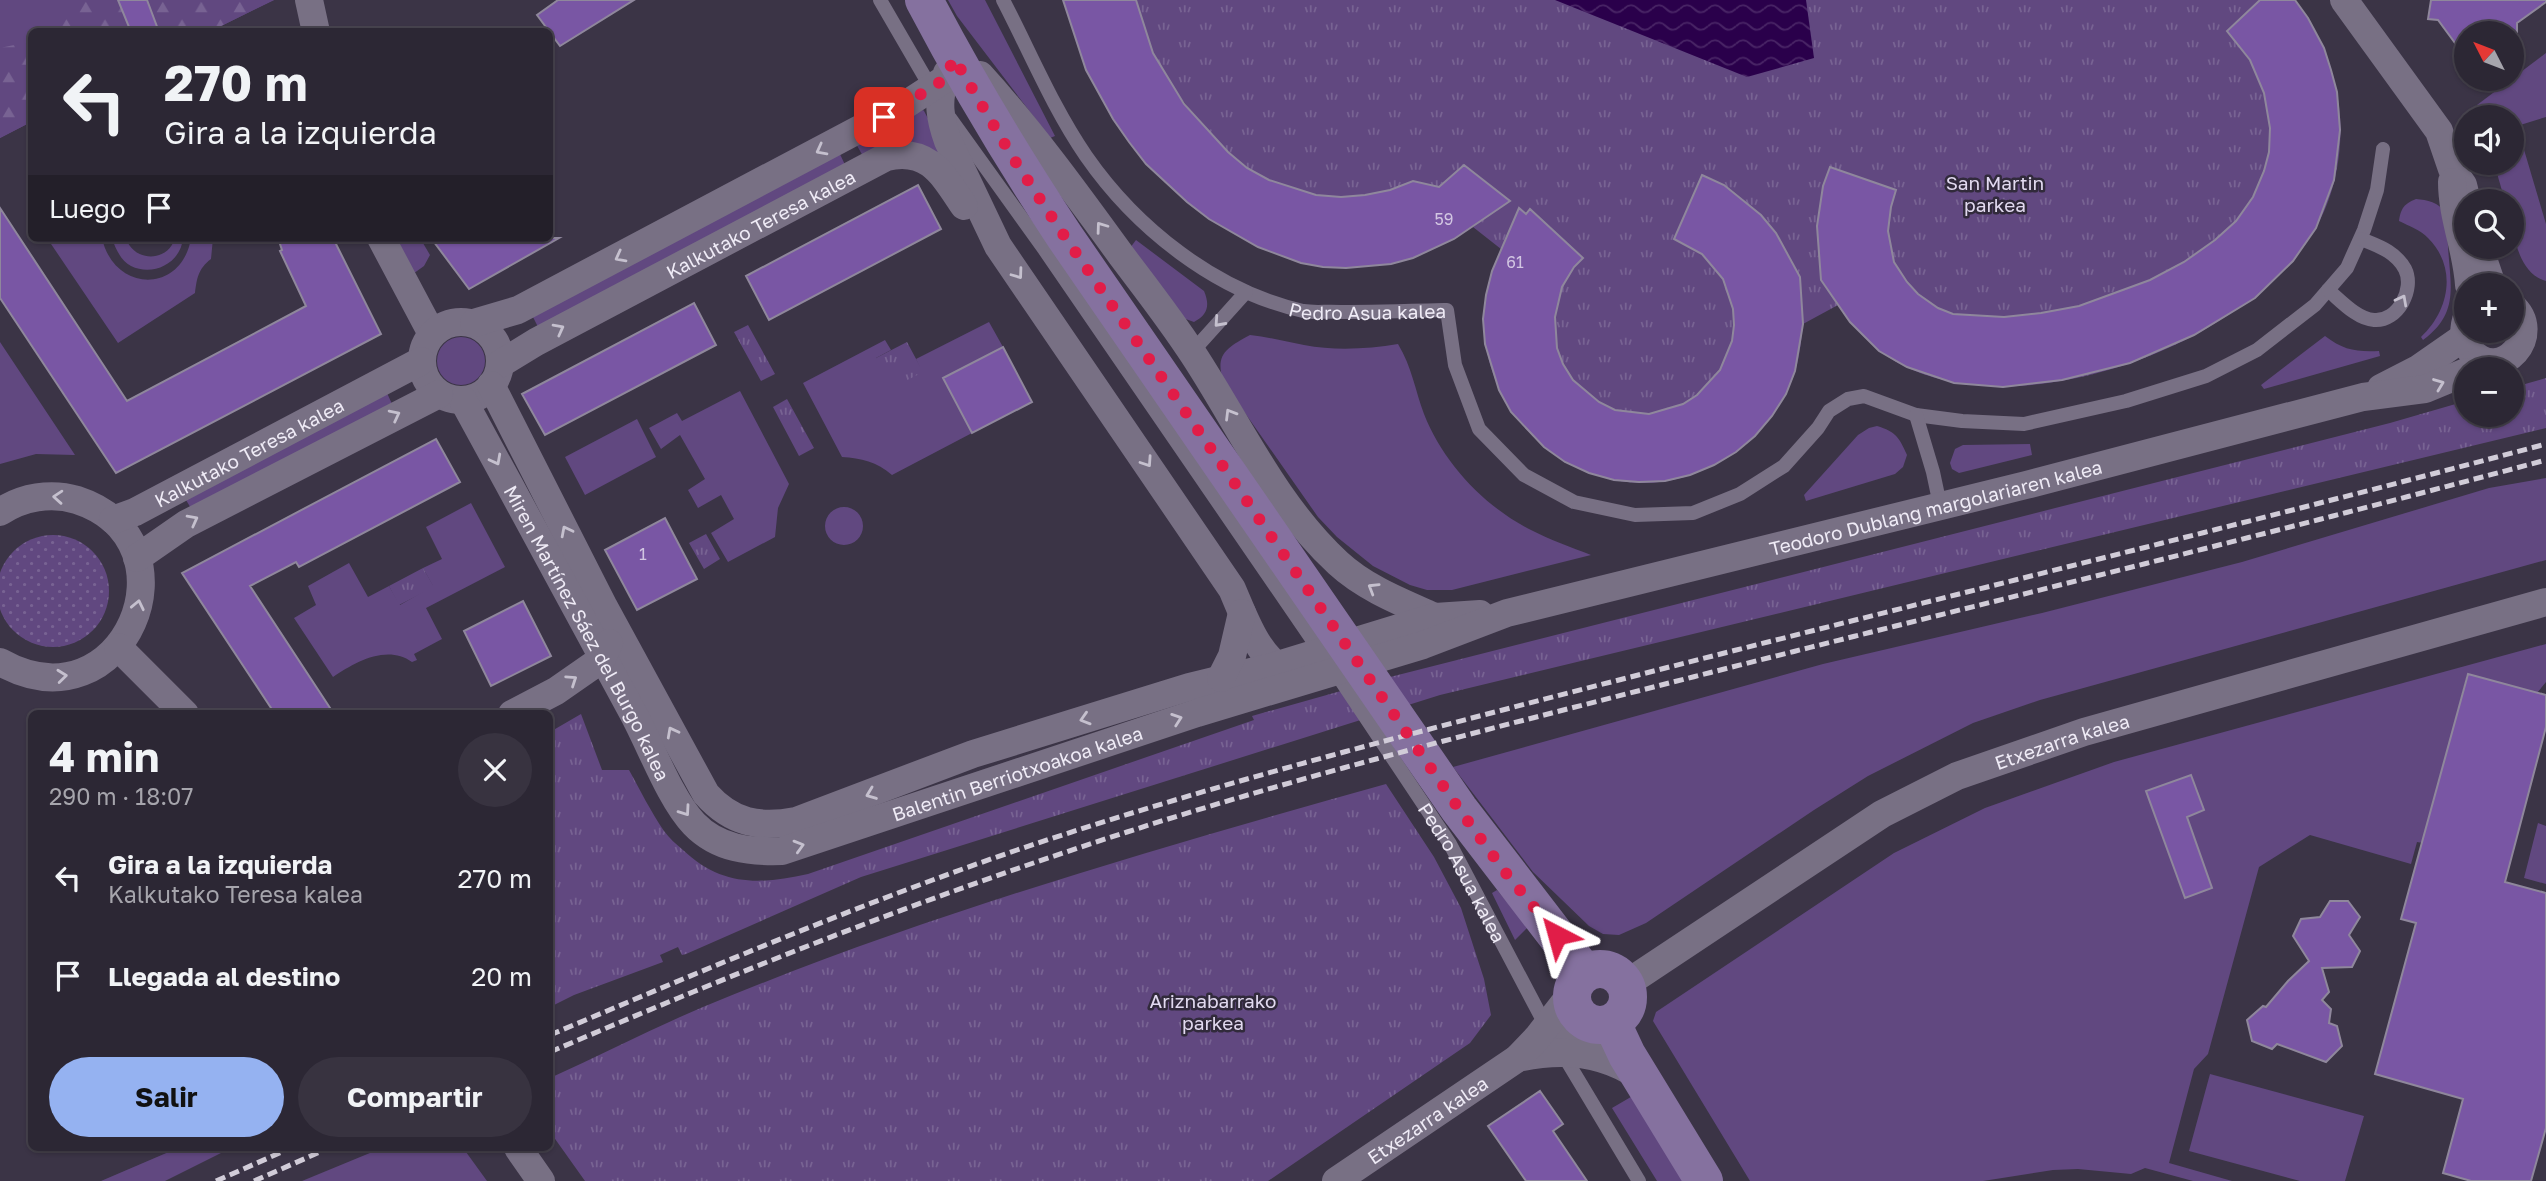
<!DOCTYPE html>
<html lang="es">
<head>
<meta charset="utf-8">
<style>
  body { margin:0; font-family:"Golos Text",sans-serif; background:#383340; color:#f1f3f6; height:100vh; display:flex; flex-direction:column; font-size:26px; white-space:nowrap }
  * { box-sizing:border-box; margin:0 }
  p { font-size:23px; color:#a6a5ac }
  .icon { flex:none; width:38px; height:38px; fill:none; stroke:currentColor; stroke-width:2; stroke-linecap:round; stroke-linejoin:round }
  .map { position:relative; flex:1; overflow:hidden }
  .drawer { position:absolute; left:28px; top:710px; width:525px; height:441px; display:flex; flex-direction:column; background:#2c2734; border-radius:10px; box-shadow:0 2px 5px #0004,0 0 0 2px #48444f }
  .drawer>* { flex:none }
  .top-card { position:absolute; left:28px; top:28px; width:525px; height:214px; border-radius:10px; box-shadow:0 2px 5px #0004,0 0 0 2px #48444f; background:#2c2734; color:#f1f3f6; overflow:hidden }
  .needle { width:46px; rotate:312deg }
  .controls { position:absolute; left:2454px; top:21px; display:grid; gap:14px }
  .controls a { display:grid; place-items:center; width:70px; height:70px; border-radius:50%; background:#2c2734; box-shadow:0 2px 5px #0004,0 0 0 2px #48444f; font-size:35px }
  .pin { position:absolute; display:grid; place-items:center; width:60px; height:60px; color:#fff; margin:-30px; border-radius:14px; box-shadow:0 4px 10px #0006 }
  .me { position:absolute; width:77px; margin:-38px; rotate:321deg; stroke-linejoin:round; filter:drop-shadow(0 0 5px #0008) }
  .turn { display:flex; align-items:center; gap:24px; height:147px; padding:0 21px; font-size:32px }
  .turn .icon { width:91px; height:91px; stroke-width:2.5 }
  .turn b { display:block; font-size:49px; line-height:60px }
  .then { display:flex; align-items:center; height:66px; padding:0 21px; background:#0003; gap:14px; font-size:26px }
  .round { display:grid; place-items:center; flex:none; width:74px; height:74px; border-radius:37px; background:#383340 }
  .headline { display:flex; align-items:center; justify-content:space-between; height:119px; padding:0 21px }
  h1 { font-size:42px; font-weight:700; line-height:52px }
  .primary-button { display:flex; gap:14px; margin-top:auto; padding:14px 21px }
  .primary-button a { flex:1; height:80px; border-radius:42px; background:#95b2f1; color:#111; font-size:28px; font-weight:700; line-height:80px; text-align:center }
  .primary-button a+a { background:#383340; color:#f1f3f6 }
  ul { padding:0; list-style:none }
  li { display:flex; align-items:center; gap:21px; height:98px; padding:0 21px }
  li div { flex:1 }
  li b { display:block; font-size:26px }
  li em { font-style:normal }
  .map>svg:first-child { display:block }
  .grass { fill:#614880 }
  .forest { fill:url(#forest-firs) }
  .park { fill:url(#park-tufts) }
  .garden { fill:url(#garden-dots) }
  .water { fill:url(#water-waves) }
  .building { fill:#7956a4; stroke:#8f879c; stroke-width:2 }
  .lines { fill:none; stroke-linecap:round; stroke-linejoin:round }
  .service { stroke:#787084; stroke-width:14 }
  .minor { stroke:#787084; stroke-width:28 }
  .secondary { stroke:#85719f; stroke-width:38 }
  .rail { stroke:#d1ccd8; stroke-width:5; stroke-dasharray:10 5; stroke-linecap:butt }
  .oneway { stroke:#c5c0ce }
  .route { stroke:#e11d48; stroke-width:12; stroke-dasharray:0 21.6 }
  .labels { text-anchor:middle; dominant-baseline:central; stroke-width:5; stroke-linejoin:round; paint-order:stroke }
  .number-label { font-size:16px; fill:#d2c6e2 }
  .park-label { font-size:19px; fill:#e2daf0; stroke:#312a3b }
  .street-label { font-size:19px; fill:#efebf6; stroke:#312a3b }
</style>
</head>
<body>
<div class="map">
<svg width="2546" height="1181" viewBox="0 0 2546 1181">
  <defs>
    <pattern id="forest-firs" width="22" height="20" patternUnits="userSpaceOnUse" patternTransform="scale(1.75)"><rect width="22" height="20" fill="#614880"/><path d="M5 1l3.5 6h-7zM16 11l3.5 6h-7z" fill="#786393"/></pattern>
    <pattern id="park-tufts" width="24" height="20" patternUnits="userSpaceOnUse" patternTransform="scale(1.75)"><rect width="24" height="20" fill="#614880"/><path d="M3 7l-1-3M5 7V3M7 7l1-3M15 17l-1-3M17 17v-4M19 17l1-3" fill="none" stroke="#786393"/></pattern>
    <pattern id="garden-dots" width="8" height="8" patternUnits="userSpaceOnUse" patternTransform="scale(1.75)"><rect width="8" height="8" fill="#614880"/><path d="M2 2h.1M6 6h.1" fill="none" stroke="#786393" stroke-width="1.8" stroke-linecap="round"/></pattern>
    <pattern id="water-waves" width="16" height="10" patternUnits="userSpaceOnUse" patternTransform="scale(1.75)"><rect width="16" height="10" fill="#2a004b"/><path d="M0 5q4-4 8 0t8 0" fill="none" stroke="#492566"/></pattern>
  </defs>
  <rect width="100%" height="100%" fill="#3b3446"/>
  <path class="grass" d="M0,0H274L211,31L32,32L31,122L0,138Z
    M948,0H985L1055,136L1050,138L957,16Z
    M2546,53V117L2517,126L2546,224V281C2516,273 2511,227 2511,201H2505L2494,163H2511V117H2480L2477,105Z
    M923,110L924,111L963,184L947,166L864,158L855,142Z
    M838,150L847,169L540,331L531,313Z
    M2416,199C2427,200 2439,202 2445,213C2449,221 2447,236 2448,246C2450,285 2460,313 2423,340L2421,337C2449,311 2458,268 2428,238C2421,230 2409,226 2399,221C2401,208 2404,204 2416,199Z
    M47,238H102C114,293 182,294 191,238H213L211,259C198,269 197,278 195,293L118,343Z
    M112,238H126C133,262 168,263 175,238H183C181,263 153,277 131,266C121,261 115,248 112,238Z
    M391,238H420L430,255L424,266L410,276Z
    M1136,240L1204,291C1210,305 1208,315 1194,322L1180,317L1130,248Z
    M989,322L1003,347L943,378L972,433L892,475C877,462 861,458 842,457L803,383L885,340L891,350L876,358L922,372L916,359Z
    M1250,335C1269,337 1286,342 1304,345C1335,351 1368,349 1398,344C1412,367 1415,390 1424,414C1443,463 1485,507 1531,530C1550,540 1571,547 1591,555L1452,590H1427L1410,585L1373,566L1337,537L1318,517L1224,383C1214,355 1226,348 1250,335Z
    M2325,336C2343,350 2356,352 2379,351L2380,356L2264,389L2261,385Z
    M437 361a24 24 0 1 1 48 0a24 24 0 1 1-48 0Z
    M0,342L75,455L36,454L0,464Z
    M740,391L789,484L778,508L775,537L728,562L711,533L734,519L721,495L698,508L688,490L705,479L680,435L661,449L649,428L677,413L682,421Z
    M387,393L392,404L192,510L186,500Z
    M637,419L656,457L585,495L565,457Z
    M1877,426C1896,432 1899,437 1907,455L1903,467L1895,474L1806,501L1804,495L1858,435L1869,428Z
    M2030,444L2032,455L1959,473L1952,469L1950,463L1955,449L1963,445Z
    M2546,478V560L2040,700L1973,723L1868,776L1814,810L1646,923L1619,935L1603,934L1589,926L1533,872L1453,767L1823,664L2042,613L2242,562L2489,488Z
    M471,503L505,567L426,608L442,639L414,654L417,660L412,662C387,644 355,662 333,677L294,618L316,605L308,586L349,563L368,597L389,586L400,605L433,586L423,568L442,559L426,527Z
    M825 526a19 19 0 1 1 38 0a19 19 0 1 1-38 0Z
    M2546,644V682L2537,693L2467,675L2423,843L2417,842L2411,864L2310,835L2259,867L2208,1054L2194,1069L2169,1163L2232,1181H2193L2145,1168L2131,1174L2078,1169L2053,1170L1983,1181H1750L1653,1021L1656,1012L1894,853L1985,808L2114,762Z
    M2538,823L2546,826V884L2524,878Z
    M1497,890L1528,927L1515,940L1492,893Z
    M2210,1074L2364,1116L2345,1181H2300L2189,1151Z
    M1636,1094L1690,1181H1657L1612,1108Z
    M178,1148H231L165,1181H101Z
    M382,1148H466V1152L487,1181H302Z"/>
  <path class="forest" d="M88,0H274L211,31L32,32L31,122L0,138V48L14,45L47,17Z"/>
  <path class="park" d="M1136,0H2295C2319,31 2334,67 2339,106C2344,147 2336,194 2315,229C2247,345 2021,429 1898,363C1873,349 1855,329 1838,305L1803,324C1801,340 1800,356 1795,372C1771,444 1691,496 1615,480C1539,464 1484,398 1484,320C1483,295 1492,272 1501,249L1473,227L1504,197L1464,165L1439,187L1413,181L1390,190L1365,195L1341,197L1316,195L1269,180L1247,168L1228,152L1197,119L1173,88L1153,53Z
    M748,325L775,374L761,381L734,332Z
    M907,342L923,372L892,388L876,358Z
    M2546,378V428L1440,695L861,877L686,954L682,955L678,947L660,955L663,962L574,995L550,1007V732L581,714L602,770H629C640,790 651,812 664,831C669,838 676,844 683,850C721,886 759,885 808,874L1254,720L1252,716L1394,676L2390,423L2466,401V415H2511V388Z
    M787,399L814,448L799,456L773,407Z
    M706,534L720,559L704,569L689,543Z
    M423,568L434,587L399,605L389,586Z
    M1386,784L1434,857L1461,908L1484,979L1491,1015L1470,1043L1268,1181H585L553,1136L550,1137V1078C601,1055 651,1029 703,1007C924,915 1155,849 1386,784Z"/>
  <path class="garden" d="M-3 591a56 56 0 1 1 112 0a56 56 0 1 1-112 0Z"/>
  <path class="water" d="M1555,0H1806L1814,58L1747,77Z"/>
  <path class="building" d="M118,0H147L159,32H131Z
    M558,0H634L560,46L537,15Z
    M1063,0H1136L1153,53L1184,104L1228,152L1247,168L1269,180L1316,195L1341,197L1365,195L1390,190L1413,181L1439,187L1464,165L1510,201L1454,239L1413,258L1391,264L1346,268L1323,267L1301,263L1258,247L1209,219L1187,202L1146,164L1129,142L1113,119L1086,70Z
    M2260,0H2295L2308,18L2324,48L2331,70L2337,92L2340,130L2334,180L2316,228L2293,261L2255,298L2194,335L2130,363L2062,380L2003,387L1954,383L1907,367L1879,351L1850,322L1821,280L1817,226L1823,186L1830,167L1896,190L1891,207L1888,231L1894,262L1907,282L1918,294L1938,308L1953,314L2004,317L2041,313L2079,306L2150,280L2184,262L2215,240L2236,221L2253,197L2264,171L2269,152L2270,128L2264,93L2250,60L2227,31Z
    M2431,0H2546V2L2517,23V32L2466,33V58L2438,20L2428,19Z
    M1702,175L1724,185L1761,215L1776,233L1800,277L1803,324L1795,371L1786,394L1772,416L1755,436L1736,452L1714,465L1690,475L1665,481L1639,482L1614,480L1589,473L1565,462L1544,447L1511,412L1499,390L1485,344L1483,319L1486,295L1492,271L1519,208L1526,214L1530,209L1583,258L1574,267L1562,287L1555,317L1557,348L1563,364L1573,380L1599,402L1615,410L1649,414L1683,404L1697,395L1720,370L1732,341L1734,325L1733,309L1723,279L1702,254L1674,239Z
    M918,185L941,229L769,320L746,276Z
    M0,208L127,401L306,306L280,251L282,250L278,238H333L381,334L116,473L0,298Z
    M431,238H559L469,289Z
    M694,303L716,345L545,435L522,394Z
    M1003,347L1032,402L972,433L943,378Z
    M436,439L460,482L299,567L296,562L250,586L334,714H275L182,573Z
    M665,518L697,579L637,610L605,550Z
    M523,601L551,656L491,686L464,631Z
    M2468,674L2546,695V727L2505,882L2546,893V1128L2531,1181H2471L2443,1173L2463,1099L2375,1074L2416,923L2401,919Z
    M2191,775L2204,810L2187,817L2212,888L2185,898L2146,791Z
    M2330,901H2348L2360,917L2349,935L2360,951L2352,967L2322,968L2329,992L2322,1000L2331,1009L2329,1023L2337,1026L2342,1046L2326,1062L2277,1044L2272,1049L2252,1041L2247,1020L2263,1006L2266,1007L2288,981L2309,961L2293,936L2301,919L2320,917Z
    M1540,1091L1563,1124L1553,1131L1587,1181H1526L1488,1126Z"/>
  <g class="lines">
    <g class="service">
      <path d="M880,0L934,93"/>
      <path id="s1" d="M1003,0C1030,52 1053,108 1086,156C1136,228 1215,291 1303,311C1315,313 1328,311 1340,312C1376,312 1411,311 1447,310L1455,365L1479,429L1524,475L1574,502L1635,515L1693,513L1740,494L1784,466L1818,428L1829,411L1848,399L1864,396L1916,415L1962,421L2024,424L2126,401L2206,376L2257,350L2315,305L2347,268L2364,230L2377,190L2383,149"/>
      <path d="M950,118L1044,249L1322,654"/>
      <path d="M2328,290C2341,301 2357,319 2374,320C2398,322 2415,289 2405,269C2395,251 2378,246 2361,239"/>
      <path d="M1192,352L1246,292"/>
      <path d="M1916,415L1933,472L1940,505"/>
      <path id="s2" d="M1334,670L1450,844L1547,1028"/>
      <path d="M1561,1051L1639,1181"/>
    </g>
    <g class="minor">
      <path d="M309,0L316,32"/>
      <path d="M2344,0L2439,131L2452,169L2463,185L2467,201"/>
      <path d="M980,75C1031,131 1076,193 1121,255C1145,287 1171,320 1193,354C1239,424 1275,505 1338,563C1365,588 1401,602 1435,617"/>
      <path d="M945,79C937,101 940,119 948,141L998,246L1232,589C1245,619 1257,656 1287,673"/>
      <path d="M2452,182C2452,217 2467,250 2469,285"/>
      <path d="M381,238L432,334"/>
      <path d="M2479,247L2492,285"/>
      <path d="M2466,320C2463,331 2463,341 2471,351C2500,385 2546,334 2511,305"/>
      <circle cx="461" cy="361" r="39"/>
      <path d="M474,323L518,310L905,105L945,79L947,73"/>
      <path id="s3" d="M500,364L536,342L886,157C929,147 943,175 964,206"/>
      <path d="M491,385L604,607L706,794C732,823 759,828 796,821L973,754L1189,687L1275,666L1435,617L1480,614"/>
      <path d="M2381,388L2418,369L2464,337"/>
      <path id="s4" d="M463,400C520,504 576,608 633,713C650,744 670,799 694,824C718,849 750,852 782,851L1197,713L1423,645L1507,613L2026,485L2363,397L2425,389L2466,372"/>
      <path d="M0,512C22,497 51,492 77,500C203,541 124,732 0,662"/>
      <path id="s5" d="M113,520L135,512L421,361"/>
      <path d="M137,558L186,524L439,394"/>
      <path d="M118,647L185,714"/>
      <path d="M1221,678L1232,656L1242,613"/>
      <path d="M512,714L556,691L602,659L609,643"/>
      <path id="s6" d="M1626,984L1882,814L1957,776L2084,732L2546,602"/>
      <path d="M1544,1050L1593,1025"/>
      <path d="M1518,1058C1562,1048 1603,1051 1640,1077"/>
      <path d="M518,1148L541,1181"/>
      <path id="s7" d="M1336,1181L1518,1058L1537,1038L1572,993"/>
    </g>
    <path class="secondary" d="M924,0C967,82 1014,160 1065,237L1459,809L1585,973
      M1572 997a28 28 0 1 1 56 0a28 28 0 1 1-56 0Z
      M1612,1023L1627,1055L1704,1181"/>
    <path class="rail" d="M550,1035C704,970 859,904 1017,850C1222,781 1433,728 1642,674C1943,597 2246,524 2546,444
      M550,1052C739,971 930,895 1127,832C1307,774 1490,729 1673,682C1964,608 2256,538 2546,460
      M216,1181L291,1148
      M254,1181L329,1148"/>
  </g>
  <defs><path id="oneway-chevron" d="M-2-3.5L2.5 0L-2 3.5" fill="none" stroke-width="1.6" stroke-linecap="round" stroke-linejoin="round" transform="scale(1.75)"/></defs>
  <g class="oneway">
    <use href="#oneway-chevron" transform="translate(821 150) rotate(152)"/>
    <use href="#oneway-chevron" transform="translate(1101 227) rotate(-126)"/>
    <use href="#oneway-chevron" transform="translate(620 257) rotate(152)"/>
    <use href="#oneway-chevron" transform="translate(1018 274) rotate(54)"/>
    <use href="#oneway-chevron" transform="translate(2402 300) rotate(-62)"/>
    <use href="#oneway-chevron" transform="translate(1219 322) rotate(132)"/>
    <use href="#oneway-chevron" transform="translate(559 329) rotate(-28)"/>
    <use href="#oneway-chevron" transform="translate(2439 384) rotate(-21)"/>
    <use href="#oneway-chevron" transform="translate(1230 414) rotate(-121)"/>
    <use href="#oneway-chevron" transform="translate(395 415) rotate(-27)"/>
    <use href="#oneway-chevron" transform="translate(496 460) rotate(62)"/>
    <use href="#oneway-chevron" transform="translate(1147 462) rotate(56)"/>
    <use href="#oneway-chevron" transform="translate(58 497) rotate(-176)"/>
    <use href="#oneway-chevron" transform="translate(193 520) rotate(-28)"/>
    <use href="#oneway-chevron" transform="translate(566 531) rotate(-117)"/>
    <use href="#oneway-chevron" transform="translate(1373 588) rotate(-149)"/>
    <use href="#oneway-chevron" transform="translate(138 605) rotate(-78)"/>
    <use href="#oneway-chevron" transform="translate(62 676) rotate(-6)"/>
    <use href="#oneway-chevron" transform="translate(572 680) rotate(-34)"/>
    <use href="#oneway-chevron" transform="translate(1085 719) rotate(163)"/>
    <use href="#oneway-chevron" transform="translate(1177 719) rotate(-19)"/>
    <use href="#oneway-chevron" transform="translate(672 732) rotate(-118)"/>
    <use href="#oneway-chevron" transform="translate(871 794) rotate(159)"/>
    <use href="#oneway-chevron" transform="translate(685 811) rotate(55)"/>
    <use href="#oneway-chevron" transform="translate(799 846) rotate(-16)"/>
  </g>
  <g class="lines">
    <path class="route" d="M884,117L945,79L954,58L1013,158L1065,237L1459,809L1505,872L1557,935"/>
  </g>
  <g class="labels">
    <g class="number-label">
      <text x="1444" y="219">59</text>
      <text x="1515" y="262">61</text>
      <text x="643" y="554">1</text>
    </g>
    <g class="park-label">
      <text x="1995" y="182">San Martin<tspan x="1995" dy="22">parkea</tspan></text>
      <text x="1213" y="1000">Ariznabarrako<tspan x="1213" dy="22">parkea</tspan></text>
    </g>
    <g class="street-label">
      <text stroke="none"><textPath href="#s3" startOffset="296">Kalkutako Teresa kalea</textPath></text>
      <text stroke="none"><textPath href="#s1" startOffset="514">Pedro Asua kalea</textPath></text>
      <text stroke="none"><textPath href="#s5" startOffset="152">Kalkutako Teresa kalea</textPath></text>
      <text stroke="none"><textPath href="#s4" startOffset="1783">Teodoro Dublang margolariaren kalea</textPath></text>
      <text stroke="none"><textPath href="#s4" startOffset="264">Miren Martínez Sáez del Burgo kalea</textPath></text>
      <text stroke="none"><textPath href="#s6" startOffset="502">Etxezarra kalea</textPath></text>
      <text stroke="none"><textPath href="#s4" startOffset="826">Balentin Berriotxoakoa kalea</textPath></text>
      <text stroke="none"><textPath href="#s2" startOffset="240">Pedro Asua kalea</textPath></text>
      <text stroke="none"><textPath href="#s7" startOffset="110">Etxezarra kalea</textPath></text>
    </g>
  </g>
</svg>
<div class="controls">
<a><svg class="needle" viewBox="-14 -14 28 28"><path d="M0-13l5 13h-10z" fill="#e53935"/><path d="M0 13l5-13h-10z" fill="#a6a5ac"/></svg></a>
<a><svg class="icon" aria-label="sound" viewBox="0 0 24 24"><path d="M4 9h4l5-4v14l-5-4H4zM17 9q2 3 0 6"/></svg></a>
<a><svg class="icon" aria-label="search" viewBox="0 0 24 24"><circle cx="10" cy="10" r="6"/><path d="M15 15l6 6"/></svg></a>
<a>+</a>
<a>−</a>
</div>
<div class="pin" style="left:884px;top:117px;background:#d93025"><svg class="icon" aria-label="arrive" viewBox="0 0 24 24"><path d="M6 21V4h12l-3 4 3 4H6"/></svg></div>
<svg class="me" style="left:1557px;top:935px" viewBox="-20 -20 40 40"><path d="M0-17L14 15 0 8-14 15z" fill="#e11d48" stroke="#fff" stroke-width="4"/></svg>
<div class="top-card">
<div class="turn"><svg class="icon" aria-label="left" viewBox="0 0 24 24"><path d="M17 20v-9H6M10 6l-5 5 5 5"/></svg><div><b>270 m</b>Gira a la izquierda</div></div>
<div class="then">Luego<svg class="icon" aria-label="arrive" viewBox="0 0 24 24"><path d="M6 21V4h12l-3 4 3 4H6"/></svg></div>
</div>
<section class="drawer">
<div class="headline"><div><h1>4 min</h1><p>290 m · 18:07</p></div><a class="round"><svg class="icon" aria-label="close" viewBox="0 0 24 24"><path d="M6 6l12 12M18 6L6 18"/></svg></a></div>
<ul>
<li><svg class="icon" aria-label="left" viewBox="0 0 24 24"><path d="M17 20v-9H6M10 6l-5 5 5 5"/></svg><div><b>Gira a la izquierda</b><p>Kalkutako Teresa kalea</p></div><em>270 m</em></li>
<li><svg class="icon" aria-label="arrive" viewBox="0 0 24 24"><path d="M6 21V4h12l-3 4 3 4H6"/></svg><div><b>Llegada al destino</b></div><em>20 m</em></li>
</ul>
<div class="primary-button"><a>Salir</a><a>Compartir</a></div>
</section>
</div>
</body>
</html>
